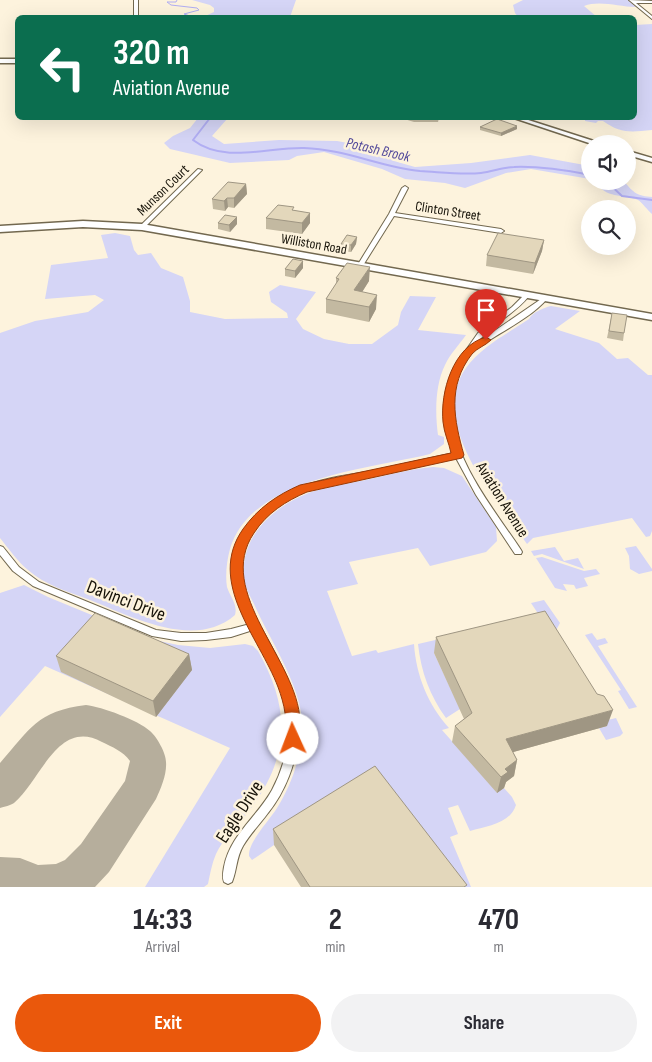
<!DOCTYPE html>
<html lang="en">
<head>
<meta charset="utf-8">
<style>
  body { margin:0; font-family:"Sofia Sans Condensed",sans-serif; background:#f2f2f3; color:#2b2b33; height:100vh; display:flex; flex-direction:column; font-size:19px; white-space:nowrap }
  * { box-sizing:border-box; margin:0 }
  p { font-size:16px; color:#7c7c81 }
  .icon { flex:none; width:28px; height:28px; fill:none; stroke:currentColor; stroke-width:2; stroke-linecap:round; stroke-linejoin:round }
  .map { position:relative; height:887px; overflow:hidden }
  .side { display:flex; flex-direction:column; background:#fff; flex:1 }
  .side>* { flex:none }
  .top-card { position:absolute; left:15px; top:15px; width:622px; height:105px; border-radius:8px; box-shadow:0 5px 20px #0002; background:#0b6e4f; color:#fff; overflow:hidden }
  .controls { position:absolute; left:581px; top:135px; display:grid; gap:10px }
  .controls a { display:grid; place-items:center; width:55px; height:55px; border-radius:50%; background:#fff; box-shadow:0 5px 20px #0002; font-size:25px }
  .pin { position:absolute; display:grid; place-items:center; width:42px; height:42px; color:#fff; margin:-51px -21px; border-radius:50% 50% 50% 0; rotate:-45deg; box-shadow:0 0 5px #0007 }
  .pin .icon { rotate:45deg }
  .me { position:absolute; width:55px; margin:-28px; rotate:358deg; stroke-linejoin:round; filter:drop-shadow(0 0 4px #0008) }
  .turn { display:flex; align-items:center; gap:18px; height:105px; padding:0 15px; font-size:22px }
  .turn .icon { width:65px; height:65px; stroke-width:2.5 }
  .turn b { display:block; font-size:35px; line-height:42px }
  .eta { display:flex; justify-content:space-evenly; align-items:center; height:85px; text-align:center }
  .eta b { font-size:30px; font-weight:700; line-height:35px }
  .action { display:flex; gap:10px; margin-top:auto; padding:10px 15px }
  .action a { flex:1; height:58px; border-radius:30px; background:#ea580c; color:#fff; font-size:20px; font-weight:700; line-height:58px; text-align:center }
  .action a+a { background:#f2f2f3; color:#2b2b33 }
  .map>svg:first-child { display:block }
  .green { fill:#d5d5f6 }
  .lines { fill:none; stroke-linecap:round; stroke-linejoin:round }
  .stream-far1 { stroke:#b1aef3; stroke-width:1 }
  .stream { stroke:#b1aef3; stroke-width:2 }
  .taxiway { fill:#b6ae9c; fill-rule:evenodd }
  .minor-casing { stroke:#72684f; stroke-width:2 }
  .secondary-casing { stroke:#72684f; stroke-width:3 }
  .primary-casing { stroke:#72684f; stroke-width:3 }
  .minor { fill:#fff; fill-rule:evenodd }
  .secondary { fill:#fff; fill-rule:evenodd }
  .primary { fill:#fff; fill-rule:evenodd }
  .wall { fill:#c3b9a1 }
  .shaded-wall { fill:#9f9683 }
  .building { fill:#e3d7bb; stroke:#9f9683 }
  .route { fill:#ea580c; stroke:#983908 }
  .labels { text-anchor:middle; dominant-baseline:central; stroke-width:5; stroke-linejoin:round; paint-order:stroke }
  .far-street-label { font-size:14px; fill:#151107; stroke:#fdf3dd }
  .far-water-label { font-size:15px; font-style:italic; fill:#534a9b; stroke:#fdf3dd }
  .street-label { font-size:16px; fill:#151107; stroke:#fdf3dd }
  .near-street-label { font-size:19px; fill:#151107; stroke:#fdf3dd }
</style>
</head>
<body>
<div class="map">
<svg width="652" height="887" viewBox="0 0 652 887">
  <rect width="100%" height="100%" fill="#fdf3dd"/>
  <path class="green" d="M192,0H296L290,17L201,18L214,12V8L210,5Z
    M523,0H628L636,7C619,7 600,0 584,6L597,17H518L515,13L513,5Z
    M652,24V130C631,132 621,134 603,121H598L596,123L585,121V119L591,118H635V25Z
    M198,118H228L212,136L224,144L279,140L337,141L375,148L387,152L394,161L415,167L471,163L530,155L590,166V179L531,169L506,173L465,188L445,183L405,179L382,169L324,152L297,156L289,160L230,163L170,149L164,143L173,136L190,128Z
    M595,181H624C633,193 638,196 652,197V214C647,210 643,203 638,200C621,193 607,200 595,181Z
    M115,233L130,236L134,250L138,255L151,253L161,268L183,277L190,301V312L225,319L288,318L287,313L271,302L269,292L280,285L316,292L296,319L303,329L324,339L349,344H372L398,325L401,312L410,296L436,297L418,330L466,335C459,345 450,354 445,365C435,385 435,413 438,435L444,437V444L430,454C370,469 251,477 230,549C227,560 225,575 227,587C230,597 238,604 235,615C195,650 132,617 90,600C69,592 45,585 28,570C17,561 9,549 0,538V333L35,321L88,312L104,300L95,295L45,299L51,265L108,258L101,235Z
    M551,306L580,311L555,329L599,343L617,359L628,358L648,375H652V531L650,536L646,537L632,518L533,538L527,544C497,501 427,423 466,368C482,346 507,334 529,319C533,312 543,308 551,306Z
    M433,467L444,468L462,476L496,527L497,541L486,552L430,566L418,548L349,562L358,584L327,591L352,656L376,650L378,653L414,644C416,675 428,705 449,728L442,730L497,792L504,788L512,797L516,805C510,824 487,826 470,831L458,805L448,808L458,834L450,837L471,887H454L274,845L252,860L249,856C248,842 269,821 277,808C292,784 302,755 302,726C303,688 269,639 254,604C250,596 245,587 244,579C239,534 279,501 318,490C333,486 350,483 366,480C388,475 410,469 433,467Z
    M636,546L652,569V571L639,574L630,569L629,556L625,548Z
    M555,547L564,561L578,558L584,569L542,554L534,556L531,551Z
    M542,557L584,571L596,569L600,574L584,578L588,586L576,589L574,585L563,584L567,591L555,588L536,558Z
    M24,585L48,597L150,639L178,645L210,648L245,644L253,646L258,651C291,709 290,757 249,811C239,824 222,840 216,854C212,863 210,874 208,884L204,887H145L230,748L45,666L0,717V593Z
    M544,600L560,623L553,636L531,603Z
    M592,633L597,640L605,638L608,643L598,646L637,707L629,709L618,691L621,690L585,635Z
    M444,638L434,653L460,709L446,718C430,696 421,672 418,644Z
    M616,718L623,733L620,736L606,740L599,728L607,726L604,721Z"/>
  <g class="lines">
    <path class="stream-far1" d="M177,0L176,2H167L171,5L197,8L199,10L184,14L190,16L186,18"/>
    <path class="stream" d="M210,118L193,140C224,164 269,147 304,148C344,149 381,167 420,171C440,172 461,175 481,173C492,172 503,167 514,167C540,166 565,170 590,175
      M606,181L622,196L652,200"/>
    <path class="taxiway" d="M86,705C102,707 138,720 150,731C157,737 166,753 166,762C167,774 161,788 156,799L109,872L95,887H0V857L20,858L38,865L56,864L65,860L81,844L125,781L130,761C123,751 112,747 102,742C58,718 41,780 14,803C11,805 4,807 0,808V763C30,729 37,711 86,705Z"/>
    <g class="minor-casing">
      <path id="minor" d="M134,0H138V18H134Z
        M629,0L652,1V3H636L652,16V19Z
        M198,169L202,170L144,228H140V226Z
        M405,186L408,188L395,213L501,229L504,231L501,233L394,216L362,267H358L357,266L389,214L402,188Z
        M526,294L529,296C514,315 491,324 477,343L544,297L547,299C532,316 507,329 488,341C482,345 474,349 469,354C461,363 456,377 454,389C453,393 451,399 451,404C450,457 493,508 521,550L522,552L521,554H515L476,495L456,458C428,464 400,470 371,476C347,481 321,484 298,494C246,519 226,562 254,615C274,653 301,691 298,737C296,764 285,792 268,813C260,824 250,834 243,846C236,858 237,870 232,882L228,884L224,882C222,877 223,873 224,867C230,835 257,817 272,790C281,773 287,754 288,735C290,697 271,663 253,630L231,637L206,640L181,641L152,636L33,586L13,571L0,555V546L3,547L19,567L39,582L156,630L181,633H206L231,629L250,624C243,612 236,599 234,586C226,542 256,506 294,490C318,479 346,475 372,471C399,465 427,459 454,453L446,426L444,403L451,375L459,360L478,333L512,307L524,295Z"/>
    </g>
    <g class="secondary-casing">
      <path id="secondary" d="M0,59H18V63H0Z
        M514,118H522L603,144H592Z
        M628,151L652,158V162L628,155Z"/>
    </g>
    <g class="primary-casing">
      <path id="primary" d="M83,221L142,224L652,314V320L142,230L83,227L0,232V226Z"/>
    </g>
    <use href="#minor" class="minor"/>
    <use href="#secondary" class="secondary"/>
    <use href="#primary" class="primary"/>
  </g>
  <path class="wall" d="M401,118H439L438,122H414Z
    M480,127L517,129L501,136L480,130Z
    M246,184L247,194L234,208L228,207L225,211L213,209L212,199Z
    M294,210L310,223L302,234L266,229V218Z
    M218,223L237,224L230,232L218,229Z
    M357,237L356,244L351,252L341,251V244Z
    M544,240L542,251L533,274L486,266L487,255Z
    M303,261V268L295,278L285,276V269Z
    M336,278L369,281L362,292L376,309L369,322L326,313V299L336,284Z
    M612,313L624,333L623,341L607,338Z
    M436,637L607,726L513,752L517,760L514,776L506,782L504,788L497,793L452,742L455,726L464,719L434,653Z
    M189,654L192,670L156,717L61,672L56,656Z
    M273,829L466,887H301L274,845Z"/>
  <path class="shaded-wall" d="M517,126V129L501,136V133Z
    M246,184L247,194L234,208V198Z
    M227,198L228,207L225,211L224,201Z
    M310,213V223L302,234V223Z
    M237,217V224L230,232L229,225Z
    M357,237L356,244L351,252V245Z
    M544,240L542,251L533,274L535,263Z
    M303,261V268L295,278V271Z
    M370,267L369,281L354,305V290Z
    M377,295L376,309L369,322V307Z
    M189,654L192,670L156,717L153,701Z
    M613,710L607,726L503,755L506,739Z
    M517,760L514,776L506,782L504,788L497,793L501,777L505,769Z"/>
  <path class="building" d="M497,119L517,126L501,133L480,127Z
    M228,182L246,184L234,198H227L224,201L212,199Z
    M278,205L294,207L292,210L310,213L302,223L266,218Z
    M225,215L237,217L229,225L218,223Z
    M498,233L544,240L535,263L487,255Z
    M347,235L357,237L351,245L341,244Z
    M293,259L303,261L295,271L285,269Z
    M347,263L370,267L354,290L377,295L369,307L326,299L339,279L336,278Z
    M612,313L627,315L624,333L609,331Z
    M545,611L597,694L604,696L613,710L506,739L517,760L505,769L508,772L501,777L455,726L472,713L436,637Z
    M95,613L189,654L153,701L56,656Z
    M375,766L467,885L464,887H310L273,829Z"/>
  <path class="route" d="M486,337L491,340C485,346 477,348 472,354C447,386 454,420 464,455L462,458L307,492C286,501 267,513 254,533C214,592 298,660 300,721C300,729 302,736 298,744L293,746L287,744C283,734 286,723 285,713C284,705 281,695 278,687C259,637 206,582 243,529C258,508 277,495 300,485L451,453C449,443 444,433 443,422C440,392 453,346 486,337Z"/>
  <g class="labels">
    <g class="far-street-label">
      <text transform="translate(163 190) rotate(-44)">Munson Court</text>
      <text transform="translate(448 211) rotate(9)">Clinton Street</text>
      <text transform="translate(314 244) rotate(10)">Williston Road</text>
    </g>
    <g class="far-water-label">
      <text transform="translate(378 150) rotate(13)">Potash Brook</text>
    </g>
    <g class="street-label">
      <text transform="translate(502 500) rotate(58)">Aviation Avenue</text>
    </g>
    <g class="near-street-label">
      <text transform="translate(126 601) rotate(21)">Davinci Drive</text>
      <text transform="translate(240 812) rotate(-57)">Eagle Drive</text>
    </g>
  </g>
</svg>
<div class="controls">
<a><svg class="icon" aria-label="sound" viewBox="0 0 24 24"><path d="M4 9h4l5-4v14l-5-4H4zM17 9q2 3 0 6"/></svg></a>
<a><svg class="icon" aria-label="search" viewBox="0 0 24 24"><circle cx="10" cy="10" r="6"/><path d="M15 15l6 6"/></svg></a>
</div>
<div class="pin" style="left:486px;top:340px;background:#d93025"><svg class="icon" aria-label="arrive" viewBox="0 0 24 24"><path d="M6 21V4h12l-3 4 3 4H6"/></svg></div>
<svg class="me" style="left:293px;top:739px" viewBox="-20 -20 40 40"><circle r="19" fill="#fff"/><path d="M0-13L10 11 0 6-10 11z" fill="#ea580c"/></svg>
<div class="top-card">
<div class="turn"><svg class="icon" aria-label="left" viewBox="0 0 24 24"><path d="M17 20v-9H6M10 6l-5 5 5 5"/></svg><div><b>320 m</b>Aviation Avenue</div></div>
</div>
</div>
<section class="side">
<div class="eta">
<div><b>14:33</b><p>Arrival</p></div>
<div><b>2</b><p>min</p></div>
<div><b>470</b><p>m</p></div>
</div>
<div class="action"><a>Exit</a><a>Share</a></div>
</section>
</body>
</html>
